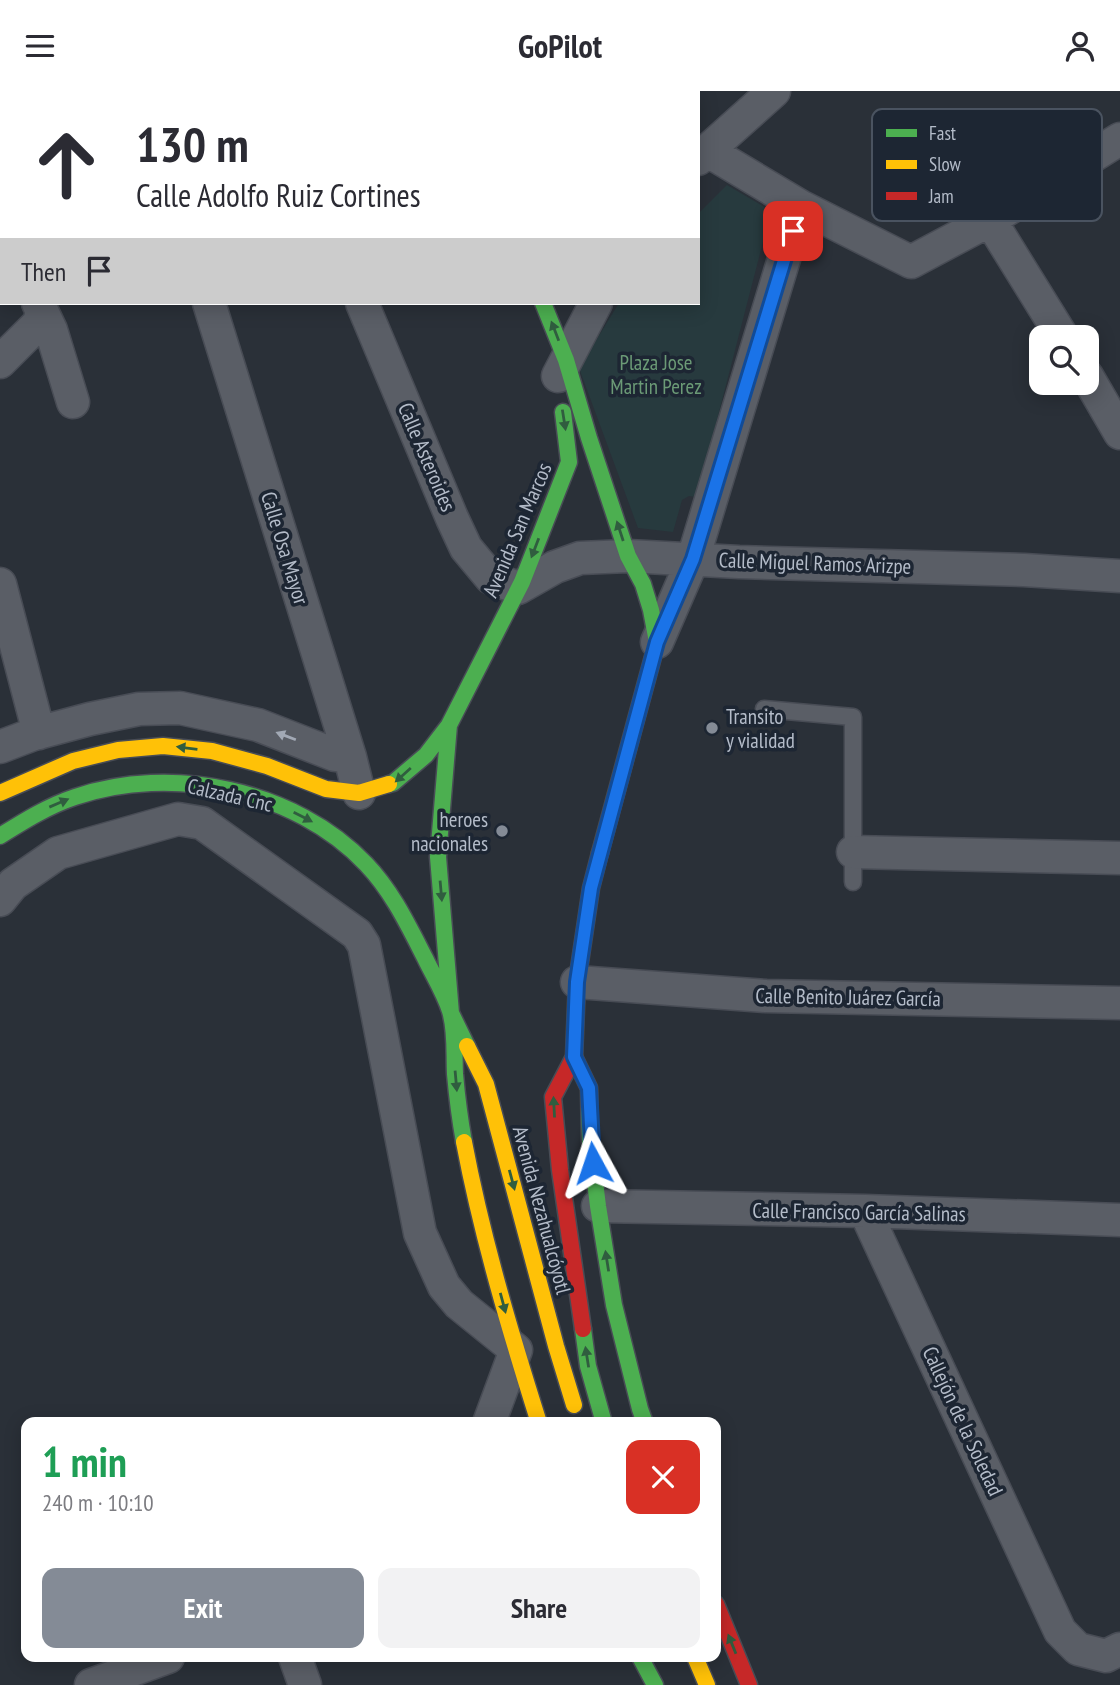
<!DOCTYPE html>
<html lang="en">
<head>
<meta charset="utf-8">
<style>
  body { margin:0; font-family:"PT Sans Narrow",sans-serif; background:#f2f2f3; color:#2b2b33; height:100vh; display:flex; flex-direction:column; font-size:26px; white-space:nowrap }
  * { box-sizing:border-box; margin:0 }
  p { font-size:23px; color:#7c7c81 }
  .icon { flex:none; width:38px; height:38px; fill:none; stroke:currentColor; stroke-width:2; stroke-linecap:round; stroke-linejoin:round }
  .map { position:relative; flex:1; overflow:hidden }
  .drawer { position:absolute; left:21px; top:1326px; width:700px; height:245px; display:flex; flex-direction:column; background:#fff; border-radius:14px; box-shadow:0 4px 18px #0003 }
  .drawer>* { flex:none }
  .hud { position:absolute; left:0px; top:0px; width:700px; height:214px; box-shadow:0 4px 18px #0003; background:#fff; color:#2b2b33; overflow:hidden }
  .fabs { position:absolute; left:1029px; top:234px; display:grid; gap:14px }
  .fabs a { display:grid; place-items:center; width:70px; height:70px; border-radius:14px; background:#fff; box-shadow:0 4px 18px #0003; font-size:35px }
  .pin { position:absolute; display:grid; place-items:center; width:60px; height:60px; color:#fff; margin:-30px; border-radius:14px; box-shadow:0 4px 10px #0006 }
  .me { position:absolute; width:77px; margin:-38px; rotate:355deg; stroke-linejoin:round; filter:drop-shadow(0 0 5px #0008) }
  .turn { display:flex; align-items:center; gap:24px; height:147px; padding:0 21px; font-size:32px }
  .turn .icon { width:91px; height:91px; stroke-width:2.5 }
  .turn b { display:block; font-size:49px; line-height:60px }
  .then { display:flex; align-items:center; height:66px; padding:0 21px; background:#0003; gap:14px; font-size:26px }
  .round { display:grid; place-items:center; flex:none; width:74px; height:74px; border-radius:14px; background:#f2f2f3 }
  .headline { display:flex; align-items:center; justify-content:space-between; height:119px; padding:0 21px }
  h1 { font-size:42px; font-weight:700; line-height:52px; color:#1e9e55 }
  .cta { display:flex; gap:14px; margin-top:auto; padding:14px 21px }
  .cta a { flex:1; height:80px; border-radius:14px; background:#848b96; color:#fff; font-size:28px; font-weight:700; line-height:80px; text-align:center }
  .cta a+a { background:#f2f2f3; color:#2b2b33 }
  header { display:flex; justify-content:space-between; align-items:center; height:91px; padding:0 21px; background:#fff; font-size:32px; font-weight:700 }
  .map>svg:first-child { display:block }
  .green { fill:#273a3e }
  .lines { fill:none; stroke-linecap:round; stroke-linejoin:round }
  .lane-casing { stroke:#484c55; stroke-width:19 }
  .street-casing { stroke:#484c55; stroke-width:35 }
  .fast-casing { stroke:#484c55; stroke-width:19 }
  .slow-casing { stroke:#484c55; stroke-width:19 }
  .jam-casing { stroke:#484c55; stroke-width:19 }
  .lane { stroke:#5a5e66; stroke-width:16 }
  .street { stroke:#5a5e66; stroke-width:32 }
  .fast { stroke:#4caf50; stroke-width:16 }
  .slow { stroke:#ffc107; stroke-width:16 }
  .jam { stroke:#c62828; stroke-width:16 }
  .oneway { fill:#305d3f }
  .oneway2 { fill:#a2a9b5 }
  .route-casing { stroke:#114b97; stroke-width:18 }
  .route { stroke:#1a73e8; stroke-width:12 }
  .poi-dot { fill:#848b96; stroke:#1d2633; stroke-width:2.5 }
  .labels { text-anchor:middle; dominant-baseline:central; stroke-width:7; stroke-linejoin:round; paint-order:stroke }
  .park-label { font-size:21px; fill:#6b9a76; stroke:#1d2633 }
  .street-label { font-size:21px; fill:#b4bcc9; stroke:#1d2633 }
  .poi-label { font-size:21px; fill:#b4bcc9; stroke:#1d2633; text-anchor:start }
  .key { fill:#1d2633; stroke:#4a5360; stroke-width:2 }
  .key-label { font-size:19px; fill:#b4bcc9 }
</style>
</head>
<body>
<header><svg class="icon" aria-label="menu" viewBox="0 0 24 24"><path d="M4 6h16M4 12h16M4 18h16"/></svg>GoPilot<svg class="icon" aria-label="person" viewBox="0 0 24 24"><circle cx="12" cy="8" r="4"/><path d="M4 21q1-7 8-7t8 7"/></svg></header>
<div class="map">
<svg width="1120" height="1594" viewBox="0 0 1120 1594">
  <rect width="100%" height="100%" fill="#2a3038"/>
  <path class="green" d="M727,94L771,120L697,406L689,405L682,409L673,441L638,437L579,277L619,212H698V123Z"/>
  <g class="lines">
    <g class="lane-casing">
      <path id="lane" d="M764,618L853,626V791"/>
    </g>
    <g class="street-casing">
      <path id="street" d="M138,0L139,2
        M272,0L273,2
        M630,0V2
        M511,2L516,0
        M0,19L2,22
        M708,60L800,115L911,171L990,129L1120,48
        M698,68L774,0
        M990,129L1063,247
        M0,168L2,170
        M209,212L350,666L359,702
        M362,212L452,427L466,457L491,487L518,497L555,476L580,467L628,465L739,471L1024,479L1120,485
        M42,220L51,239L73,311
        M0,271L39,232L42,220L38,212
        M558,285L596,212
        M1087,285L1120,342
        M0,493L39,642
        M657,551L693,468L800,115
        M0,656L34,643L90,628L139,618L180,617L258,634L335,664L350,666
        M853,761L1120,767
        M0,809L13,793L58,762L178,728L202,732L357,843L364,854L420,1142L444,1195L459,1213L516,1259L489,1332
        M577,891L766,905L1120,912
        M598,1115L865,1120L1120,1129
        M865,1120L1060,1540L1078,1558L1106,1565L1120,1558
        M295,1566L305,1594
        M91,1594L168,1566"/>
    </g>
    <g class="fast-casing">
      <path id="fast" d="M543,212L566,269L589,347L628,465L643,493L651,519L657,551L600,762
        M449,634L438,766L451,922L467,955
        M389,693L393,692L426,664L449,634L522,491L569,371L563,321
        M0,745C24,730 48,715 75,706C171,673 295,698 366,773C392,800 408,834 425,867C433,884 444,901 450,920C456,940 454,962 455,983C457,1006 460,1029 464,1051
        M574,966L589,997L590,1050L598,1115L614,1214L640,1318L645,1332
        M583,1238L588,1275L604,1332
        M640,1566L655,1594"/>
    </g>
    <g class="slow-casing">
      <path id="slow" d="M458,0L459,2
        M0,702L73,670L118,659L163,655L212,660L267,675L326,698L359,702L389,693
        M467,955L486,993L556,1255L574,1314
        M464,1051C482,1146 510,1240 539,1332
        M695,1566L707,1594"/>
    </g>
    <g class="jam-casing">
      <path id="jam" d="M583,1238L560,1079L553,1006L574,966L577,891L591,797L600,762
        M716,1513L749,1594"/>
    </g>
    <use href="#lane" class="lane"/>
    <use href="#street" class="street"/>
    <use href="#fast" class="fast"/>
    <use href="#slow" class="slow"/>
    <use href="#jam" class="jam"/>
  </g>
  <defs><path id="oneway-solid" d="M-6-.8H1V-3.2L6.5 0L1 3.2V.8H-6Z" transform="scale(1.75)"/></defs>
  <g class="oneway">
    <use href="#oneway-solid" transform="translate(555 240) rotate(-111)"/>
    <use href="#oneway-solid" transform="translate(564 329) rotate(81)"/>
    <use href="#oneway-solid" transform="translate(620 440) rotate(-108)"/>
    <use href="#oneway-solid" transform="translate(535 457) rotate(111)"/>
    <use href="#oneway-solid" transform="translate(187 657) rotate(-173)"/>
    <use href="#oneway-solid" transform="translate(403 684) rotate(138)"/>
    <use href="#oneway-solid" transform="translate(59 712) rotate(-23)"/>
    <use href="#oneway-solid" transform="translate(303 726) rotate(27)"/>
    <use href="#oneway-solid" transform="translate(441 800) rotate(85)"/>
    <use href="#oneway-solid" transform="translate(456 990) rotate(85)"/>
    <use href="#oneway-solid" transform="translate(554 1016) rotate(-93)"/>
    <use href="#oneway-solid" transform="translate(512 1089) rotate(75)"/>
    <use href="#oneway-solid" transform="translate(607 1170) rotate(-99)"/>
    <use href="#oneway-solid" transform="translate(503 1212) rotate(75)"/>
    <use href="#oneway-solid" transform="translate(587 1266) rotate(-99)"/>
    <use href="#oneway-solid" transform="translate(732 1553) rotate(-112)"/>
  </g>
  <use class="oneway2" href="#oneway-solid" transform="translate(286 645) rotate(-159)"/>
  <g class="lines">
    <g class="route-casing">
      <path id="route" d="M593,1072L589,997L574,966L577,891L591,797L657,551L693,468L793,140"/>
    </g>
    <use href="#route" class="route"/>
  </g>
  <g class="poi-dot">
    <circle cx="712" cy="637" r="7"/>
    <circle cx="502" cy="740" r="7"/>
  </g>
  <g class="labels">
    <g class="park-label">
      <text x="656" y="271">Plaza Jose<tspan x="656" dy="24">Martin Perez</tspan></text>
    </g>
    <g class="street-label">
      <text transform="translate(427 366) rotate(67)">Calle Asteroides</text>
      <text transform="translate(517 439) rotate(-67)">Avenida San Marcos</text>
      <text transform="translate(285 457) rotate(73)">Calle Osa Mayor</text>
      <text transform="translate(815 472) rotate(2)">Calle Miguel Ramos Arizpe</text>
      <text transform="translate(230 704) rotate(13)">Calzada Cnc</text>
      <text transform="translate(848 906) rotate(1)">Calle Benito Juárez García</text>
      <text transform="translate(542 1119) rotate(75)">Avenida Nezahualcóyotl</text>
      <text transform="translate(859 1121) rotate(1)">Calle Francisco García Salinas</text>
      <text transform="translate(963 1330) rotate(65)">Callejón de la Soledad</text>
    </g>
    <g class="poi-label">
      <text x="726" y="625">Transito<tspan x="726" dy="24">y vialidad</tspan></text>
      <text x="488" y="728" text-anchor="end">heroes<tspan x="488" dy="24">nacionales</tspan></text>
    </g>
  </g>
  <rect x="872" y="18" width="230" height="112" rx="10" class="key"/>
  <rect x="886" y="38" width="31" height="8" fill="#4caf50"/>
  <rect x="886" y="69" width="31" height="9" fill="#ffc107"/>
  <rect x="886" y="101" width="31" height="8" fill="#c62828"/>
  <g class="key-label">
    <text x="929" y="49">Fast</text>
    <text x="929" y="80">Slow</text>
    <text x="929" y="112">Jam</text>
  </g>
</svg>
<div class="fabs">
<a><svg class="icon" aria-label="search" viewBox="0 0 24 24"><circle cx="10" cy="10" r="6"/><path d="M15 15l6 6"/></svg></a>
</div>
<div class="pin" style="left:793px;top:140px;background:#d93025"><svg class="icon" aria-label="arrive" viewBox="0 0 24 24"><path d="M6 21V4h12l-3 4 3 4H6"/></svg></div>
<svg class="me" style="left:593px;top:1072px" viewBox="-20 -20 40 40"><path d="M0-17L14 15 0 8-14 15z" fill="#1a73e8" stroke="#fff" stroke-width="4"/></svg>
<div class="hud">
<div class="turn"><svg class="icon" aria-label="ahead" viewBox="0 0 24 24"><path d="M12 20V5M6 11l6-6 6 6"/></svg><div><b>130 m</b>Calle Adolfo Ruiz Cortines</div></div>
<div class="then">Then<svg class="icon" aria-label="arrive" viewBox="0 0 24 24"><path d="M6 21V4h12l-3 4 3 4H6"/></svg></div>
</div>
<section class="drawer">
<div class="headline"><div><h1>1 min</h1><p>240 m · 10:10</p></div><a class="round" style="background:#d93025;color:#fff"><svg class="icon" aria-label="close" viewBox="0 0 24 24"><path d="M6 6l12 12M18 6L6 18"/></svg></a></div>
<div class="cta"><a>Exit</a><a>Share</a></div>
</section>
</div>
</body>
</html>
